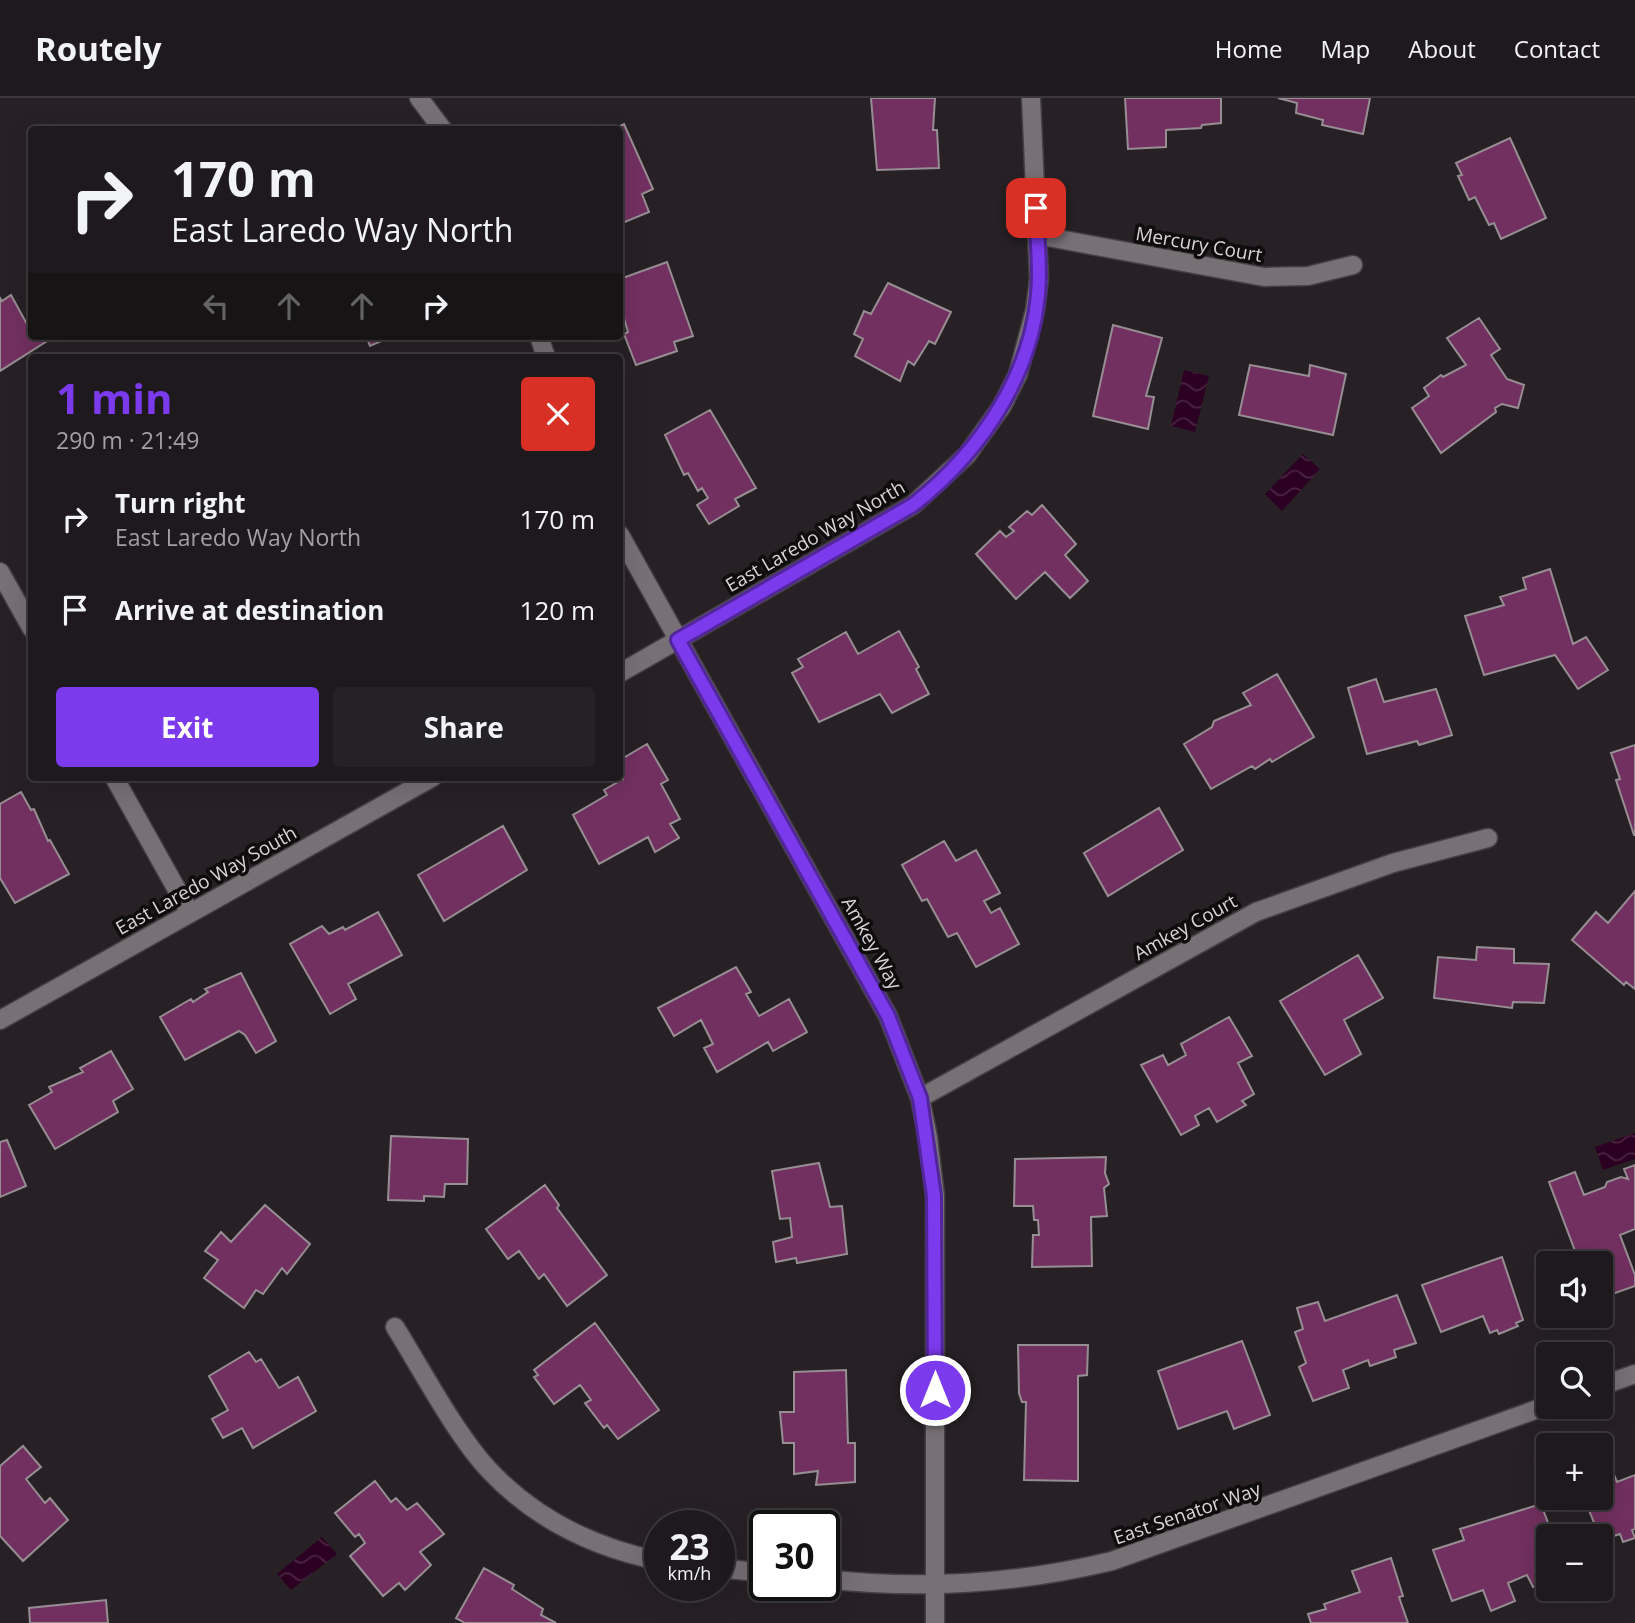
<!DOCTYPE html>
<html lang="en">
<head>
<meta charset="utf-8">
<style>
  body { margin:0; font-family:"Open Sans",sans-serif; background:#252225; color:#f1f3f6; height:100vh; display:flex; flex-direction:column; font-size:26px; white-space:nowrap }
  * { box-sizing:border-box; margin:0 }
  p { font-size:23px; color:#a0a0a3 }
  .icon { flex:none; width:38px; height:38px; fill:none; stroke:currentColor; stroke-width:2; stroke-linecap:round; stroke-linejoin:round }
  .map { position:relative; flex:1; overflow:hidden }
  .side { position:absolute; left:28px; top:256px; width:595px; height:427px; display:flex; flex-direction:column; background:#1d191c; border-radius:7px; box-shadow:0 7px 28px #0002,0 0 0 2px #3b383b }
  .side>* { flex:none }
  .guide { position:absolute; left:28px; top:28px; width:595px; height:214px; border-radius:7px; box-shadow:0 7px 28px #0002,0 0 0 2px #3b383b; background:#1d191c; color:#f1f3f6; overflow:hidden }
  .fabs { position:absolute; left:1536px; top:1153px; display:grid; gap:14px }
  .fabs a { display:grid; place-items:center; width:77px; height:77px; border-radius:7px; background:#1d191c; box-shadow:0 7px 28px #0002,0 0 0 2px #3b383b; font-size:35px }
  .speed { position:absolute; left:644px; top:1412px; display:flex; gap:14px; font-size:35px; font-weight:700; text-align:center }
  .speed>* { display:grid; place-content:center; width:91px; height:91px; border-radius:50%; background:#1d191c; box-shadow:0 7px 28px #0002,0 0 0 2px #3b383b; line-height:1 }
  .speed small { font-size:18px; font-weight:400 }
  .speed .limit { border:4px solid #111; border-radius:10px; background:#fff; color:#111 }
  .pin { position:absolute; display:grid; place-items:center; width:60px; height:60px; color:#fff; margin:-30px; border-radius:14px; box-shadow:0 4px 10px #0006 }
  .me { position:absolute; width:77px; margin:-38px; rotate:0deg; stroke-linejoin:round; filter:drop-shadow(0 0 5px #0008) }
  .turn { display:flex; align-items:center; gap:24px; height:147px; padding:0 28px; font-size:32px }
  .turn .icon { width:91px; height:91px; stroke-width:2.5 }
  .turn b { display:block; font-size:49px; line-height:60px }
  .lanes { display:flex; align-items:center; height:66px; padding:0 28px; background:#0003; justify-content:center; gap:35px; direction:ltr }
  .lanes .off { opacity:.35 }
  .round { display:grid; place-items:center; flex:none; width:74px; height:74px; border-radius:7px; background:#252225 }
  .headline { display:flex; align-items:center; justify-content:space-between; height:119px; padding:0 28px }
  h1 { font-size:42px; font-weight:700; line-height:52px; color:#7c3aed }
  .cta { display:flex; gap:14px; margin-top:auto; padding:14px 28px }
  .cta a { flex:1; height:80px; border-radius:7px; background:#7c3aed; color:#fff; font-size:28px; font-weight:700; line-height:80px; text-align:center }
  .cta a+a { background:#252225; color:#f1f3f6 }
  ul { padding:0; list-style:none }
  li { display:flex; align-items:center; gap:21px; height:91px; padding:0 28px }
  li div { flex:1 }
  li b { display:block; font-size:26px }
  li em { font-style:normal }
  header { display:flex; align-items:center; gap:42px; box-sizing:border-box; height:98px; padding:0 35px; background:#1d191c; border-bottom:2px solid #3b383b }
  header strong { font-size:33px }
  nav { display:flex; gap:38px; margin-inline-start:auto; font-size:24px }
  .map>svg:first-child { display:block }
  .water { fill:url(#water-waves) }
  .building { fill:#723060; stroke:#968e93; stroke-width:2 }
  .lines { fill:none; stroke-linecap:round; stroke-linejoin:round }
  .minor-casing { stroke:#443f42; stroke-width:21 }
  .minor { stroke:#777075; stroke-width:18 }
  .route-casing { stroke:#51269a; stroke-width:18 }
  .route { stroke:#7c3aed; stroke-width:12 }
  .labels { text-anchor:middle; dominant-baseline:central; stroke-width:7; stroke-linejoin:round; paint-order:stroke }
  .street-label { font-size:19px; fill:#d8d4d7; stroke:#0e0c0d }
</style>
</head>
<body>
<header>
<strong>Routely</strong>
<nav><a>Home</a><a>Map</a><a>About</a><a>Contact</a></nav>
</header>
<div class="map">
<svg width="1635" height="1525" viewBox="0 0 1635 1525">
  <defs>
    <pattern id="water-waves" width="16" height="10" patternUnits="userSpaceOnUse" patternTransform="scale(1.75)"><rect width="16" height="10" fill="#2c0022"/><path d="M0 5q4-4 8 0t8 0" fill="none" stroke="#4a2441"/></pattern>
  </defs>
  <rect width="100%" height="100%" fill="#272125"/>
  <path class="water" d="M1184,272L1209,278L1195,334L1171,328Z
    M1303,356L1320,371L1282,413L1265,396Z
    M1635,1035V1061L1603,1072L1595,1049Z
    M322,1439L337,1456L291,1492L277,1476Z"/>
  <path class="building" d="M871,0H935L933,32H937L939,70L877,72Z
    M1125,0H1221V25L1202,27L1201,30L1166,32V49L1128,51Z
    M1278,0H1370L1363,36L1322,27L1323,22L1296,15L1297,5Z
    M624,26L653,91L642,96L649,114L620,126V32H612Z
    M1510,40L1546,120L1501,141L1494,125L1489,127L1475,99L1469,102L1458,78L1462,77L1456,65Z
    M667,164L693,238L674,244L677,253L636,267L624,236L628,234L620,207V181Z
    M888,185L951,214L935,246L929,243L914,267L908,263L900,283L855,258L863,241L854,236L864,213L871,216Z
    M11,197L28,228L32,226V238H55L0,273V200L2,203Z
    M1479,220L1500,251L1491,257L1507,281L1524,287L1518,310L1502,306L1495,310L1496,314L1441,355L1412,310L1429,298L1424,290L1441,277L1443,279L1466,267L1447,240Z
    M1113,227L1162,240L1146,298L1154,299L1148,331L1093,318Z
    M366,238H393L370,248Z
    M1250,267L1309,278L1310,267L1346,276L1333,337L1239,317Z
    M710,312L756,390L735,401L739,408L709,426L697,407L708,400L702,390L698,393L688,375L684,377L665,337Z
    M1042,407L1076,446L1065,457L1088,483L1070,500L1045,474L1016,501L976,456L1000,433L1006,439L1014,433L1009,429L1027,413L1032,417Z
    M1550,471L1573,546L1586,539L1608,572L1578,591L1555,557L1484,577L1465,518L1504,507L1500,499L1526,491L1523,480Z
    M899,533L919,569L916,571L929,596L892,615L880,596L819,624L792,575L803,569L798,561L846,534L858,556Z
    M1277,576L1314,639L1272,664L1270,661L1255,671L1252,668L1211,691L1184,646L1212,629L1214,623L1251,607L1243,595Z
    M1376,581L1384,604L1436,591L1452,637L1419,647L1417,643L1367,656L1348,590Z
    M647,646L668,682L661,686L680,721L670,726L679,740L655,754L648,739L599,766L573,717L607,697L604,692L623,681L620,662Z
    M1635,647V737H1634L1616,682L1620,681L1611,655Z
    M21,694L31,712L34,711L48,743L50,742L69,776L15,805L0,780V706Z
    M1159,710L1183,752L1108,798L1084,755Z
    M503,728L527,772L444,823L418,777Z
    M944,743L956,763L976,752L1000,795L984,803L991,815L1000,810L1019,846L976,869L957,835L948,839L927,801L922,803L902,767Z
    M1635,793V891L1626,884L1624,887L1572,842L1596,814L1608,825Z
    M378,814L402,857L348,886L356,901L330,916L290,846L322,828L329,836L343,829L345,832Z
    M1477,849L1514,851V865L1549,866L1544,905L1513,904L1512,910L1434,900L1438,859L1476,862Z
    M1358,857L1383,900L1344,922L1361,956L1325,977L1280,903Z
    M736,869L751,894L746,896L759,918L789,901L807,934L773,953L768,944L717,974L704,950L713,946L701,922L674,938L658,910Z
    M241,875L276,943L256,955L245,937L239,933L185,962L160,919L191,901L193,904L208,894L205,891Z
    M1229,919L1252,958L1238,965L1254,996L1242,1003L1246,1007L1217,1024L1209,1010L1195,1018L1199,1027L1181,1037L1141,967L1163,957L1168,967L1186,957L1181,946Z
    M111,953L133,991L113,1003L118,1014L55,1051L29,1007L52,994L49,989L83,974L80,970Z
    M391,1038L468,1041L467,1086H445L444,1099L424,1098V1103L388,1102Z
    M7,1042L26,1088L0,1099V1044Z
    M1106,1059L1105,1075L1109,1086L1104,1090L1107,1118L1091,1119L1092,1168L1032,1169L1033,1137H1039L1038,1122H1034L1033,1108H1014L1015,1061Z
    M819,1065L830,1109L842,1108L847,1156L797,1165L796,1160L776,1164L773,1144L792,1139L790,1120L780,1121L772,1073Z
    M1635,1067V1131L1620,1137L1635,1177V1188L1601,1200V1166H1580L1549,1084L1575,1074L1584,1097L1605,1089L1607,1084L1621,1079L1628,1081L1624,1071Z
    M545,1087L559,1107L557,1110L607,1177L567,1208L544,1176L539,1181L519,1153L508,1161L486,1131Z
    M265,1107L310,1146L287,1176L282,1170L263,1196L256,1192L244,1210L204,1180L218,1162L205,1153L221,1134L231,1144Z
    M1502,1159L1523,1222L1516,1225L1518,1228L1499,1236L1497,1232L1490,1235L1483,1218L1441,1234L1422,1187Z
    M1397,1197L1416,1245L1394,1252L1396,1259L1370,1268L1368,1262L1343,1272L1349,1290L1313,1303L1299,1269L1306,1265L1295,1234L1303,1231L1297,1210L1318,1204L1325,1223Z
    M595,1225L659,1312L618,1341L607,1327L604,1330L585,1305L591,1302L580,1287L554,1306L534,1279L538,1277L534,1272Z
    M1242,1243L1270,1317L1234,1331L1227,1313L1178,1331L1158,1273Z
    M1018,1247H1088L1087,1277L1078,1278V1383L1024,1382L1026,1304H1022L1019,1295Z
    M249,1254L256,1264L261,1261L279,1290L298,1279L316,1313L253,1350L242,1330L223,1340L212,1321L228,1312L209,1278Z
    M846,1272L848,1345H855V1384L816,1387L818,1373L794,1376V1345H783L780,1314H794V1274Z
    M23,1348L41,1369L26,1381L45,1405L50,1400L68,1422L23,1463L0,1438V1368Z
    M1613,1374L1617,1384L1635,1377V1431L1632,1432L1635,1440L1623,1444L1620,1436L1601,1442L1584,1400H1601V1378Z
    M375,1383L391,1404L396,1400L407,1412L417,1405L444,1436L420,1454L431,1467L405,1492L399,1485L383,1498L350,1458L365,1445L359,1436L355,1439L335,1415Z
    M1541,1406L1553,1438H1549V1483L1533,1489L1527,1477L1508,1485L1515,1503L1491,1513L1483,1492L1452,1503L1433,1452L1464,1442L1460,1431Z
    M1391,1460L1403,1498L1399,1499L1408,1525H1311L1308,1516L1326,1511L1324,1506L1360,1494L1352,1473Z
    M484,1470L514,1487L512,1491L543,1511L541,1517L556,1525H465L456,1520Z
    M106,1502L108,1525H30L29,1510Z"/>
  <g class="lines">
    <g class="minor-casing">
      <path id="minor" d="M419,0L443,32
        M1037,137L1264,179L1308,178L1353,167
        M539,238L546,259
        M620,437L888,918L920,1000L928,1039L935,1098V1525
        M0,474L32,531
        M620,575L913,407L967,357L1002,308L1018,276L1035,212L1039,181L1031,0
        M114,679L190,815
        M0,922L433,679
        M920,1000L1256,814L1393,765L1488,740
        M395,1229C422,1272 456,1337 489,1372C535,1421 595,1450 660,1463
        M1601,1288L1635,1276
        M719,1470L765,1475
        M824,1481C921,1492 1017,1486 1112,1463L1549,1307"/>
    </g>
    <use href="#minor" class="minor"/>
  </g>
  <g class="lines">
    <g class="route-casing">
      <path id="route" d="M935,1292L934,1098L920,1000L888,918L678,542L913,407C983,352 1037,271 1039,179C1039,156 1037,133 1036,110"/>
    </g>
    <use href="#route" class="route"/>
  </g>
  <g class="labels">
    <g class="street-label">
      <text transform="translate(1199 146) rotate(10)">Mercury Court</text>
      <text transform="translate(815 438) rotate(-30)">East Laredo Way North</text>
      <text transform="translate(206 782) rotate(-29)">East Laredo Way South</text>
      <text transform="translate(1185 829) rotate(-29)">Amkey Court</text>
      <text transform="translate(872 845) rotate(61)">Amkey Way</text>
      <text transform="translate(1187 1415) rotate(-19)">East Senator Way</text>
    </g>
  </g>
</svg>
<div class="fabs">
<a><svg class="icon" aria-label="sound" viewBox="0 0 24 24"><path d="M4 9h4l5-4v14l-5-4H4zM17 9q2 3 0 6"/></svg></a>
<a><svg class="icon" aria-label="search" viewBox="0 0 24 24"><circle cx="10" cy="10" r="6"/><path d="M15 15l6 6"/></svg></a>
<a>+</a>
<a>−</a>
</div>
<div class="speed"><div>23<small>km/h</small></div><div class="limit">30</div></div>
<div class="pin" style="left:1036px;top:110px;background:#d93025"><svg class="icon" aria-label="arrive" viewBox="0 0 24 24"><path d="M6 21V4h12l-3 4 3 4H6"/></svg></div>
<svg class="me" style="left:935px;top:1292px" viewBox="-20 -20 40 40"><circle r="17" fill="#7c3aed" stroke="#fff" stroke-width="3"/><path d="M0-11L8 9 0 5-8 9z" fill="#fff"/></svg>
<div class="guide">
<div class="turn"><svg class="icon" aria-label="right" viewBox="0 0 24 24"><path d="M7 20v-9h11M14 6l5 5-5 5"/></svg><div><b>170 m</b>East Laredo Way North</div></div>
<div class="lanes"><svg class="icon off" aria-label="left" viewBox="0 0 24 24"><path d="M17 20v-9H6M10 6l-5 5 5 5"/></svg><svg class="icon off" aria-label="ahead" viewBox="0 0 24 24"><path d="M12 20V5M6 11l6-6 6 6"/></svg><svg class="icon off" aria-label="ahead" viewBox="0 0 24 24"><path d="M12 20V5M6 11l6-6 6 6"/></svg><svg class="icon" aria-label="right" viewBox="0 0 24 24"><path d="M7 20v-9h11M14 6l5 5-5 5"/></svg></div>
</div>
<section class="side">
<div class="headline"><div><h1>1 min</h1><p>290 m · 21:49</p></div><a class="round" style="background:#d93025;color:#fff"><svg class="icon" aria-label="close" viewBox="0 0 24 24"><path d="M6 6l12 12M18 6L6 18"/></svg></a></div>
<ul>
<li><svg class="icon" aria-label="right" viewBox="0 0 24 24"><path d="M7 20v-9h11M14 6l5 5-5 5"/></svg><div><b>Turn right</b><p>East Laredo Way North</p></div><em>170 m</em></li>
<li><svg class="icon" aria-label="arrive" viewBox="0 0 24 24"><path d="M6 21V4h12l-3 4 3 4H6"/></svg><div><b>Arrive at destination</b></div><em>120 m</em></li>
</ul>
<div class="cta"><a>Exit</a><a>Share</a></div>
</section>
</div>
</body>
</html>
